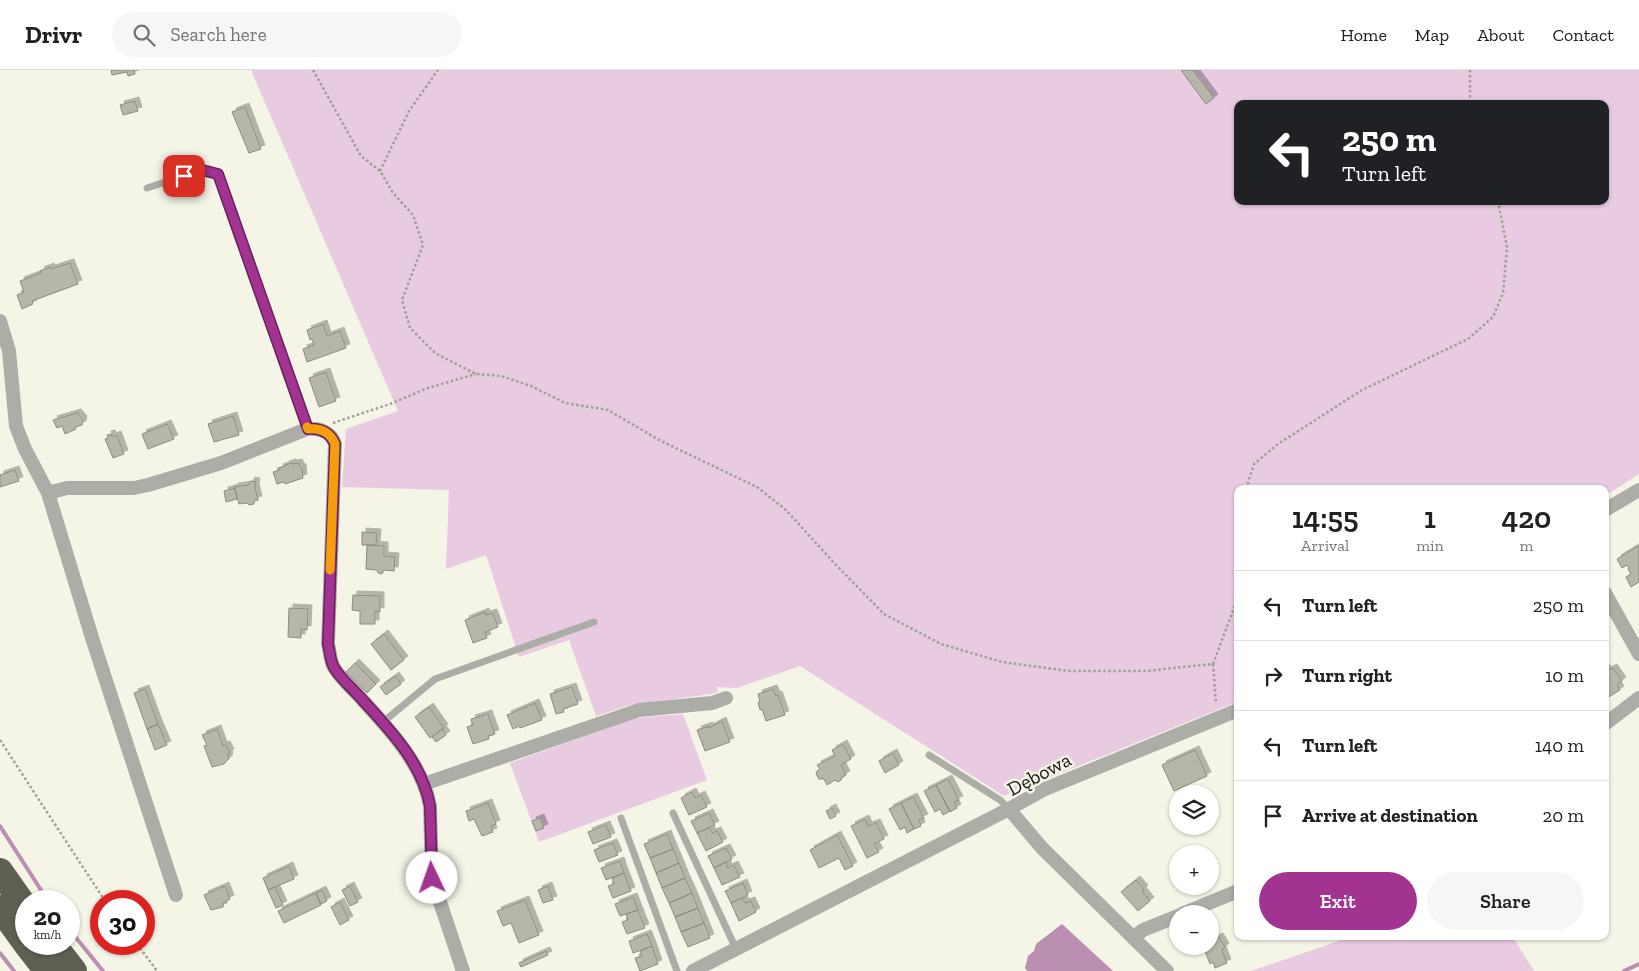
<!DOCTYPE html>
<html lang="en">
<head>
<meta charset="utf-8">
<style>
  body { margin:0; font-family:"Zilla Slab",serif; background:#f6f6f6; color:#202124; height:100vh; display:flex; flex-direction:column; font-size:19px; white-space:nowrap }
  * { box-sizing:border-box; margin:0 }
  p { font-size:16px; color:#757577 }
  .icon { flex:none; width:28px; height:28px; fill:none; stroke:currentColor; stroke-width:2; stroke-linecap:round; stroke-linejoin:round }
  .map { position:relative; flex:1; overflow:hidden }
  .sheet { position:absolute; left:1234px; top:415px; width:375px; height:455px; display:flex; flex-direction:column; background:#fff; border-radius:10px; box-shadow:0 1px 4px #0004 }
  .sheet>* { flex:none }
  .banner { position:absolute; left:1234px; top:30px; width:375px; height:105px; border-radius:10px; box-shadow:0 1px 4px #0004; background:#202124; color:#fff; overflow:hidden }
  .fabs { position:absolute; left:1169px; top:715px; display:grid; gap:10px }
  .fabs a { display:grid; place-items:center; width:50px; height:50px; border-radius:50%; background:#fff; box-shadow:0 1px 4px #0004; font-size:25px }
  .speed { position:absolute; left:15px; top:820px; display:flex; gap:10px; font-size:25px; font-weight:700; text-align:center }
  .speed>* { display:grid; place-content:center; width:65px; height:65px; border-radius:50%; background:#fff; box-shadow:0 1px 4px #0004; line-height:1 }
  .speed small { font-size:12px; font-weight:400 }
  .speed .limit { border:8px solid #d22; background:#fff; color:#111 }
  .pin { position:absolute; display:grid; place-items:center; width:42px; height:42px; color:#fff; margin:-21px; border-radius:10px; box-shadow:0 2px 8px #0006 }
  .me { position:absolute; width:55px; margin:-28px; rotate:357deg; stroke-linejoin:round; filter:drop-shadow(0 0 4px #0008) }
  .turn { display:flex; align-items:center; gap:18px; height:105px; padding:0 25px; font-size:22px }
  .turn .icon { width:65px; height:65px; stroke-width:2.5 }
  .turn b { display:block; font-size:35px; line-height:42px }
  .eta { display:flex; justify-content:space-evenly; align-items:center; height:85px; text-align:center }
  .eta b { font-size:30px; font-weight:600; line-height:35px }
  .cta { display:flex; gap:10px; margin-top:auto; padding:10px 25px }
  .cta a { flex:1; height:58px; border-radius:30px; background:#a23391; color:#fff; font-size:20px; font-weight:600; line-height:58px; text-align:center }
  .cta a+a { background:#f6f6f6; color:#202124 }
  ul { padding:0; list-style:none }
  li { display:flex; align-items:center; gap:15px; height:70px; padding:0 25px; border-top:1px solid #e0e0e0 }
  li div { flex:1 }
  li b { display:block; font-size:19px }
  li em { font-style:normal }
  header { display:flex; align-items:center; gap:30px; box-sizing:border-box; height:70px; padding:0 25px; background:#fff; border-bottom:1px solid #e0e0e0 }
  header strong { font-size:24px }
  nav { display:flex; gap:28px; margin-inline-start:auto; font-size:18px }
  .search { width:350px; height:45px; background:#f6f6f6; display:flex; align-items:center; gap:12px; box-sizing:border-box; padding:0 18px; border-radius:28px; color:#757577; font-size:19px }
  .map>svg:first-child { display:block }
  .green { fill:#e8cae1; fill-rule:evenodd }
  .water { fill:#ba8fb1 }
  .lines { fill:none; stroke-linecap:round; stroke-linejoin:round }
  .stream { stroke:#ba8fb1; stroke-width:4 }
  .building { fill:#b7b6aa; stroke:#8b8b7f; filter:url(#shadow) }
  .path { stroke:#9f9f95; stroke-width:2.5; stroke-dasharray:2.5 2.5; stroke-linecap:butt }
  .lane { stroke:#adada8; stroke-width:7 }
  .street { stroke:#adada8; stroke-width:14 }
  .highway { stroke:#605f54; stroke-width:26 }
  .route-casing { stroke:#69215e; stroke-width:12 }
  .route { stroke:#a23391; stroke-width:9 }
  .slow { stroke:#f59e0b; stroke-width:9 }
  .labels { text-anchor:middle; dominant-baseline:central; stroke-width:5; stroke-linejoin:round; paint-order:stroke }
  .street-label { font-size:20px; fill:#151510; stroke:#f4f4e7 }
</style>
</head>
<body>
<header>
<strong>Drivr</strong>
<div class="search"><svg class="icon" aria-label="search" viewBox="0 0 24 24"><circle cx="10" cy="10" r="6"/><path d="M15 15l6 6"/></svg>Search here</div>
<nav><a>Home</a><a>Map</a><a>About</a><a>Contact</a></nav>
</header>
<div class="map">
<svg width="1639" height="901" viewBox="0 0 1639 901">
  <defs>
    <filter id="shadow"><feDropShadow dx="4" dy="-4" stdDeviation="0" flood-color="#0004"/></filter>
  </defs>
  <rect width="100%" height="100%" fill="#f4f4e7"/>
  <path class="green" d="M251,0H1639V404L1605,426V419H1238L1237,632L1004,726L800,596L737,618L717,617L718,622L711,624L630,635L596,646L569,570L519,587L486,485L446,499L449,420L342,417L346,359L398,341ZM1238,34H1605V131H1238Z
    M683,644L707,710L539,772L510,693L635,648Z
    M1338,866H1512L1534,901H1251L1339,871Z"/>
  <path class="water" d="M1062,854L1113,901H1027L1025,898L1028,886L1034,881L1036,874Z"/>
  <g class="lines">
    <path class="stream" d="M0,756L48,831
      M69,859L103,901
      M0,883L14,901
      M1624,901L1639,894"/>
  </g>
  <path class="building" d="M111,0H134L135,4L128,6L127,2L112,5Z
    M1181,0H1193L1214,28L1206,34Z
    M135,31L138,41L123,45L120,35Z
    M245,37L261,79L249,83L232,42Z
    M70,193L78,214L32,231L33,234L22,239L17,225L24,222L20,211L41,203L40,201L50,197L51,199Z
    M323,254L327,266L340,261L346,278L307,292L303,279L314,275L312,269L310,270L307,260Z
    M326,302L336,331L319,337L309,308Z
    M77,343L83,350L82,355L75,357L76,359L65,364L62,356L57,358L53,350Z
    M233,346L239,365L214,372L208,354Z
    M167,354L174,369L148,379L142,364Z
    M111,364L112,367L117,365L124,384L113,388L105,369L108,368L107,365Z
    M292,393L293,394L298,393L300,397L302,398L303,408L285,414L284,412L277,414L273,402L280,400L279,398L285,396V395Z
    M15,400L19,411L0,417V405Z
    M251,411L256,412L255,417L258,430L254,431V434L249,435L247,433L239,434L234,417L249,415Z
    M235,418L237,429L226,432L224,421Z
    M362,462L377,463L376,475H362Z
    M367,475L384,476V486L395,487L394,501L384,500L382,504L378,503L377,500L366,499Z
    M1638,476L1639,478V512L1631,517L1626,507L1631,504L1628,499L1629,498L1627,495L1622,498L1617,489Z
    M353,525L380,526V542L375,541V554H360V541L352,540Z
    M289,538L308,539L307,560L301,559V568L288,567Z
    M485,542L486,545L493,543L498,557L485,562L487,568L473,573L465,550Z
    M384,564L404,590L391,600L371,574Z
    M355,593L376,614L367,623L346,602Z
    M1605,598L1607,601L1613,598L1622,611L1617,615L1620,620L1607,628L1605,626Z
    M395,606L401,614L386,625L380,617Z
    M572,617L578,634L563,639L564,642L556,644L550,624Z
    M145,619L158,654L147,659L134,623Z
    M773,619L776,626L778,625L785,645L766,651L762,639L760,640L758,632H760L758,624Z
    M535,633L542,650L520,658L519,656L513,659L507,645Z
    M429,637L444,658L430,668L415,647Z
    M488,644L495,664L488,666L489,669L473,674L467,657L473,655L471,649Z
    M722,651L730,672L705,681L697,660L709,656V658Z
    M158,654L167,675L155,680L147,659Z
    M217,659L223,676L226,675L230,683L228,684L229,688L224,694L212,697L204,676L207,675L202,665Z
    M442,659L446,665L436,672L432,667Z
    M843,674L851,689L841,695L846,705L842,707L841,710L838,712L835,710L827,715L824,709H819L816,704L817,701L820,699L817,695L835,686L832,680Z
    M1195,680L1207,706L1174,721L1162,695Z
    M893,683L899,695L885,703L879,691Z
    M948,709L959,730L954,732L957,738L950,742L936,715Z
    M936,715L950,741L943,745L940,739L935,742L924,721Z
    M692,722L695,728L701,725L707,737L689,745L681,728Z
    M913,727L924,748L919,750L921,756L914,759L901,733Z
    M488,733L496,754L491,756L493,762L482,766L474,749L469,751L466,741Z
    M901,733L914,759L907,763L905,757L900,760L889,739Z
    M832,738L836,746L830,749L826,741Z
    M709,743L715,755L697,763L691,751Z
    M540,748L544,758L536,761L532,751Z
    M865,749L868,756L876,753L884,769L874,774L879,782L867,788L851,756Z
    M606,755L611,767L593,774L588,762Z
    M709,758L712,763L717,761L723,772L706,781L697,763Z
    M667,764L673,779L650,788L644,774Z
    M837,765L853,796L845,800L839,788L819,798L810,780Z
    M613,773L618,785L599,792L594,780Z
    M726,778L732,789L714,798L708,786Z
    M673,779L679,793L656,803L650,788Z
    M620,791L624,803L606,810L601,798Z
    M726,792L728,798L734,795L740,807L722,815L714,798Z
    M679,793L685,808L662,818L656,803Z
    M289,796L294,809L268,820L263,808Z
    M624,803L631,821L613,828L608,816L614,814L612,808Z
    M685,808L692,823L669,833L662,818Z
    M1136,810L1144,819L1142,821L1150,831L1138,841L1121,822Z
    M743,813L748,825L731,833L725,821Z
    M225,816L230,829L224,832L223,837L211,840L204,825Z
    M350,816L358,832L350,836L342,820Z
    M548,816L553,830L543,833L538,820Z
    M275,817L283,835L276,838L268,820Z
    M322,820L327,831L321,834L316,823Z
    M316,823L321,835L284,853L278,841Z
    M692,823L698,838L675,847L669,833Z
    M633,827L638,840L620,846L615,834Z
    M742,828L745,833L751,831L756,842L739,851L731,833Z
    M525,830L539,865L519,873L511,853L503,856L497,841Z
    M340,832L349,850L340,855L331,837Z
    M698,838L704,853L681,862L675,847Z
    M638,840L645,858L627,864L622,852L628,850L626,844Z
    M704,853L710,868L688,877L681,862Z
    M647,864L652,876L633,883L629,871Z
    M1219,867L1225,877L1222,880L1227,893L1215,898L1213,892L1210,894L1203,876H1210V869L1212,870Z
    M652,876L658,894L640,901L635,888L642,886L640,881Z
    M546,881L548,885L521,897L519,893Z"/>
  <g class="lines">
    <path class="path" d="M313,0L361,86L380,101L393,123L413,145L423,175L402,230L410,258L435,283L476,304L501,306L531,316L565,333L608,340L661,371L757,417L786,440L835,494L884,544L941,574L1002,592L1069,601H1145L1213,594L1238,527
      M1470,0V34
      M380,101L409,41L438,0
      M333,353L390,334L428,318L476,304
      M1246,419L1254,394L1278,374L1362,320L1468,269L1493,247L1503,223L1507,177L1498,131
      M1213,594L1216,634
      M0,670L105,831
      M137,874L157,901"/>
    <path class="lane" d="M147,118L202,100L218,104L307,359
      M383,652L435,609L594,552
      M929,685L1000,730L1009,739
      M673,743L736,879
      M621,748L677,901"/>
    <path class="street" d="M0,251L9,281L16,356L25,379L48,423L93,571L176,825
      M48,423L67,418H134L148,415L221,393L307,359C320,358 331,362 335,374L328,574C330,581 330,593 335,599C341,609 351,617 358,625C387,657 422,692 430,736L432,808L463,901
      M1605,440L1639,420
      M1605,523L1639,584
      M1605,654L1639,628
      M424,714L639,640L712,633L726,628
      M1182,844L1238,821
      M1133,868L1143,860L1178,846
      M693,901L1009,739
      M1167,901L1042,778L1009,739L1045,719L1238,640"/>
    <path class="highway" d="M0,801L26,838
      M0,838L26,874
      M26,874L47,901
      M53,874L74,901"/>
  </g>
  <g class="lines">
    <g class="route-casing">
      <path id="route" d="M184,106L202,100L218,104L308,359C320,358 330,362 335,374L328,574C330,581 330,593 335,599C341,609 351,617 358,625C387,657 422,691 430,736L432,808"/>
    </g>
    <use href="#route" class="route"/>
    <path class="slow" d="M307,357L308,359C320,358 330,362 335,374L330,500"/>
  </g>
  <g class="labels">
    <g class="street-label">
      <text transform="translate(1039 704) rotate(-28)">Dębowa</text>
    </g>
  </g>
</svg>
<div class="fabs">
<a><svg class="icon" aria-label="layers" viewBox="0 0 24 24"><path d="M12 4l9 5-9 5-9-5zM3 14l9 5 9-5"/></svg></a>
<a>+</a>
<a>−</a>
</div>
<div class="speed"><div>20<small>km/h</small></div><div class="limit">30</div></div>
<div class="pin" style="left:184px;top:106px;background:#d93025"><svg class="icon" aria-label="arrive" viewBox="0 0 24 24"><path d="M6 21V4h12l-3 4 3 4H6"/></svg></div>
<svg class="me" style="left:432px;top:808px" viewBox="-20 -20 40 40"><circle r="19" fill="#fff"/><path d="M0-13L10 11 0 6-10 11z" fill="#a23391"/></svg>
<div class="banner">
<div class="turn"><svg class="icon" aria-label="left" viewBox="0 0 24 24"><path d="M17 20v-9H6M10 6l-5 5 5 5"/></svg><div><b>250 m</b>Turn left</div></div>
</div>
<section class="sheet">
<div class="eta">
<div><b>14:55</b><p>Arrival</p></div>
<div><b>1</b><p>min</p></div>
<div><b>420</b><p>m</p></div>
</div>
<ul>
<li><svg class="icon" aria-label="left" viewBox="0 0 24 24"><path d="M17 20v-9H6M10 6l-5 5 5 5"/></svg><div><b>Turn left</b></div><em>250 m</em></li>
<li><svg class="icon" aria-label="right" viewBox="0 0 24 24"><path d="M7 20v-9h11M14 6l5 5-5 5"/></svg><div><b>Turn right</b></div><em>10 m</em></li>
<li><svg class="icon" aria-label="left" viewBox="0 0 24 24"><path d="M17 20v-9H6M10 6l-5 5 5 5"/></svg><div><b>Turn left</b></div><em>140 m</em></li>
<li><svg class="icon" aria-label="arrive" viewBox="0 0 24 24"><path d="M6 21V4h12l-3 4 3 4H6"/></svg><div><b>Arrive at destination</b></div><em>20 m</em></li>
</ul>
<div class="cta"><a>Exit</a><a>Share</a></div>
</section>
</div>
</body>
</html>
